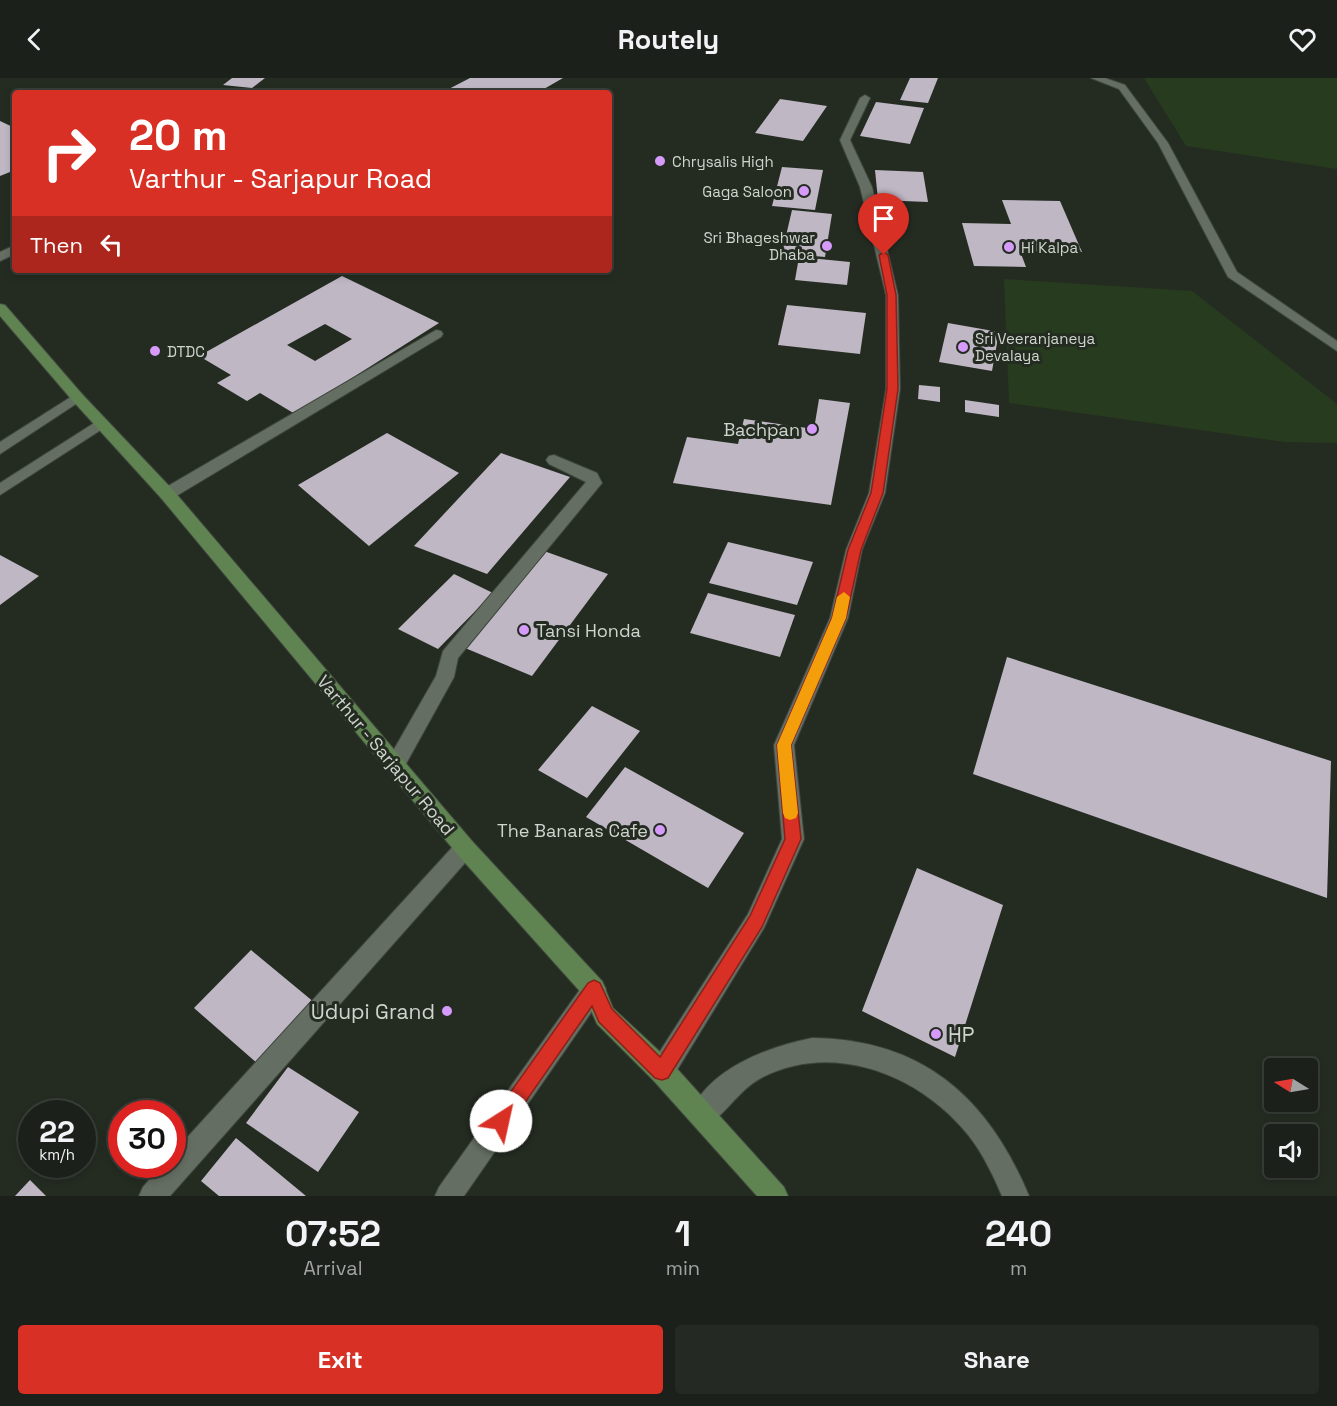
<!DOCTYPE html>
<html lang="en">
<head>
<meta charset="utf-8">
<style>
  body { margin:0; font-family:"Space Grotesk",sans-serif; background:#242923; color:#f1f3f6; height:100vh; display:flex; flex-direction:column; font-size:22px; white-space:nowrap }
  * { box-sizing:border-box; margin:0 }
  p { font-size:20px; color:#a0a3a2 }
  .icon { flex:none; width:33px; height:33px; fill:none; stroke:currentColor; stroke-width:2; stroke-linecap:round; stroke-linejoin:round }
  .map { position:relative; height:1118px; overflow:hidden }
  .panel { display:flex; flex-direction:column; background:#1b211a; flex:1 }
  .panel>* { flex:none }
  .banner { position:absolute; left:12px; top:12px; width:600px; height:183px; border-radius:6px; box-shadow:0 3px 9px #0003,0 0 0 2px #393e39; background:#d93025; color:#fff; overflow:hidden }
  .needle { width:39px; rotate:281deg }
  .buttons { position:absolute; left:1264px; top:980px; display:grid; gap:12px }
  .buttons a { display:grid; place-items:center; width:54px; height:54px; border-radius:6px; background:#1b211a; box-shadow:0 3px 9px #0003,0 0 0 2px #393e39; font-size:30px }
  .speed { position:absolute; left:18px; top:1022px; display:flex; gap:12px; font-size:30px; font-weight:700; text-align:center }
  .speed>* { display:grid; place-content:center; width:78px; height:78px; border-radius:50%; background:#1b211a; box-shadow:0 3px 9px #0003,0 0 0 2px #393e39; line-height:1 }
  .speed small { font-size:15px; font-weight:400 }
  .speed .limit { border:9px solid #d22; background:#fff; color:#111 }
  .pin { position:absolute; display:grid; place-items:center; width:51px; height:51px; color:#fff; margin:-62px -26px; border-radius:50% 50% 50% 0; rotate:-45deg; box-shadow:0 0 6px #0007 }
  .pin .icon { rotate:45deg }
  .me { position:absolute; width:66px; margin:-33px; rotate:35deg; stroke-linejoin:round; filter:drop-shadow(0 0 4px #0008) }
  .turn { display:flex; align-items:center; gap:21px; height:126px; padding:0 18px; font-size:27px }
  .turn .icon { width:78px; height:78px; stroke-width:2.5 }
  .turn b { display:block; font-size:42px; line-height:51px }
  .then { display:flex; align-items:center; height:57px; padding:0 18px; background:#0003; gap:12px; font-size:22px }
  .eta { display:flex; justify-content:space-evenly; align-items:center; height:102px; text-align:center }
  .eta b { font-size:36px; font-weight:800; line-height:42px }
  .cta { display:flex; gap:12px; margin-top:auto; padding:12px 18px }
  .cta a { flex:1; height:69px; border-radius:6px; background:#d93025; color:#fff; font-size:24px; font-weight:800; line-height:69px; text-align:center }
  .cta a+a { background:#242923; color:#f1f3f6 }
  header { display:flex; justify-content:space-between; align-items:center; height:78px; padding:0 18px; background:#1b211a; font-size:27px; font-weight:800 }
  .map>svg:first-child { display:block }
  .green { fill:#273b1f }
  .building { fill:#bfb7c4; fill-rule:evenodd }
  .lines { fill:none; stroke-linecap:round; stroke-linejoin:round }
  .minor-casing { stroke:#3f463e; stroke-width:2 }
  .major-casing { stroke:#3f463e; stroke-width:2 }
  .minor { fill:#656e62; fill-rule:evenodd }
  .major { fill:#608352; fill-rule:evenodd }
  .route { fill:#d93025; stroke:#8d1f18; stroke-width:1.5 }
  .slow { fill:#f59e0b }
  .poi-dot { fill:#d69bfa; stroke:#242c22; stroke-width:2 }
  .labels { text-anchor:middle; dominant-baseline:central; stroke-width:6; stroke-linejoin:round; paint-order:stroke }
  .far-poi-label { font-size:15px; fill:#cfd4ce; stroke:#242c22; text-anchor:start }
  .poi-label { font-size:18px; fill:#cfd4ce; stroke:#242c22; text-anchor:end }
  .street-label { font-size:18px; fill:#cfd4ce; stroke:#242c22 }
  .near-poi-label { font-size:21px; fill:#cfd4ce; stroke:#242c22; text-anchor:end }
</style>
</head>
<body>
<header><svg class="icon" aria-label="back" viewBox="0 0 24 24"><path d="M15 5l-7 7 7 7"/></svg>Routely<svg class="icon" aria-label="heart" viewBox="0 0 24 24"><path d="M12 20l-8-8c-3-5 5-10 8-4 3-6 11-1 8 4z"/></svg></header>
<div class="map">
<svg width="1337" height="1118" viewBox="0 0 1337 1118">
  <rect width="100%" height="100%" fill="#242c22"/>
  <path class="green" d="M1144,0H1337V91L1186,68Z
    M1004,201L1192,213L1337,326V365L1285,364L1009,325Z"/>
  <path class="building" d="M232,0H265L252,10L223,7Z
    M470,0H563L537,15H441Z
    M910,0H938L928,25L900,22Z
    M780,21L827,28L803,63L755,55Z
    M876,24L924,30L910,66L860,58Z
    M0,43L15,50V92L0,98Z
    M782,89L823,92L815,132L772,128Z
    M875,92L923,94L928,124L878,122Z
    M1002,122L1060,123L1082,174L1020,173L1026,189L974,188L962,145L1011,146Z
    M792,132L832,136L825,179L782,175Z
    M799,179L850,184L847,207L795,202Z
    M342,198L439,245L295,336L260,315L247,323L217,305L231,297L199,278ZM325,246L352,261L315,283L287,267Z
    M787,227L866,235L860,276L778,267Z
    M948,245L999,254L992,293L939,284Z
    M919,307L940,309V324L918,321Z
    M819,321L850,325L831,427L673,405L687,359L738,366L744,341L814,351Z
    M965,322L999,327V339L965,334Z
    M387,355L459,395L369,468L298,407Z
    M501,375L570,399L487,496L414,468Z
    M728,464L813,484L797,527L709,505Z
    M544,473L608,496L532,598L465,570Z
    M0,477L39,498L0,527Z
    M454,496L493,515L438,571L398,551Z
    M708,515L795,537L780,579L690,555Z
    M1007,579L1331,683L1327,820L973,696Z
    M592,628L640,653L587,720L538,692Z
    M625,689L744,755L708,810L586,739Z
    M917,790L1003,827L955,979L862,933Z
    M251,872L315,925L259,987L194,930Z
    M288,989L359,1034L318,1094L246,1045Z
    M236,1060L306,1118H219L201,1103Z
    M30,1102L46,1118H15Z"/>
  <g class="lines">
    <g class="minor-casing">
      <path id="minor" d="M1091,0H1105L1125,7L1168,65L1237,194L1337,263V273L1228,199L1158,65L1119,11Z
        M865,17L870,20L850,62L872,109L898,217L900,311L885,415L862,472L848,540L794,667L804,761L764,850L671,1002L662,1005L653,1002L650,993L653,984L748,836L782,761L774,667L830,540L846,472L869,415L886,311V217L860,109L840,62L860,20Z
        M15,167V176L0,183V174Z
        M436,252L441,253L443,256L441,259L173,420H161L159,416L161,412Z
        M77,315L82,316L84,319L82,322L0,376V364Z
        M102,340L109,345L107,348L0,417V405Z
        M554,377L597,395L602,405L458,580L454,599L402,693L395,695L388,693L385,687L436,598L443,573L586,404L549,386L546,382L549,378Z
        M465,760L472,763L476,770L472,777L170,1118H139L143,1109L163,1086H172V1076L458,763Z
        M594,899L602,903L606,911L602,919L464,1118H435L439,1109L586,903Z
        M812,960C922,961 988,1019 1029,1118H1002C993,1097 983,1076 969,1058C921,997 833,962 761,1000C738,1012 724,1040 702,1050L693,1046L689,1037C708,991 767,969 812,960Z"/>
    </g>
    <g class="major-casing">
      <path id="major" d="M0,226L5,227L82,316L173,412L472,763L602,903L613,930L671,984L784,1109L788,1118H757L653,1002L597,946L585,919L458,777L161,420L72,322L0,238Z"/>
    </g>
    <use href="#minor" class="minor"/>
    <use href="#major" class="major"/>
  </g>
  <path class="route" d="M884,174L888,177L896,217L898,311L883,415L861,472L846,540L791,667L801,761L762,849L668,1000L662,1002L655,1000L599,944L592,928L508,1049L501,1052L495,1049L492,1043L495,1036L588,905L594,902L600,905L612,931L660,979L750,838L785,761L777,667L832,540L848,472L871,415L887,311V217L879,177Z"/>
  <path class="slow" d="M844,514L850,519L846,540L791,667L798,735L796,740L790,742L785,740L783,735L777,667L832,540L837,519Z"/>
  <g class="poi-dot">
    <circle cx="660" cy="83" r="6"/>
    <circle cx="804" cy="113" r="6"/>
    <circle cx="827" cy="168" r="6"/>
    <circle cx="1009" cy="169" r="6"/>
    <circle cx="963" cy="269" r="6"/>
    <circle cx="155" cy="273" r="6"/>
    <circle cx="812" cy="351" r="6"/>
    <circle cx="524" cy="552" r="6"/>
    <circle cx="660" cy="752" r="6"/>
    <circle cx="447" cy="933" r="6"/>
    <circle cx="936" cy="956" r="6"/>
  </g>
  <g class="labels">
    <g class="far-poi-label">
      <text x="672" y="83">Chrysalis High</text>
      <text x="792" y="113" text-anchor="end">Gaga Saloon</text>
      <text x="815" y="159" text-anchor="end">Sri Bhageshwar<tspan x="815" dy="17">Dhaba</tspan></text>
      <text x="1021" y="169">Hi Kalpa</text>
      <text x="975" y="260">Sri Veeranjaneya<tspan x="975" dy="17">Devalaya</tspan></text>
      <text x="167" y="273">DTDC</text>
    </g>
    <g class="poi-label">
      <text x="800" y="351">Bachpan</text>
      <text x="536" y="552" text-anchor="start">Tansi Honda</text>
      <text x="648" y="752">The Banaras Cafe</text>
    </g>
    <g class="street-label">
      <text transform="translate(386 677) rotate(50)">Varthur - Sarjapur Road</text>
    </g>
    <g class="near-poi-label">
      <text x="435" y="933">Udupi Grand</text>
      <text x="948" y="956" text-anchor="start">HP</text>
    </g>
  </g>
</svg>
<div class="buttons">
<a><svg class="needle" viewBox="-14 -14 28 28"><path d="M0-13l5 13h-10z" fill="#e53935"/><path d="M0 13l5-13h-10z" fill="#a0a3a2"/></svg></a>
<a><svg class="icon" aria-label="sound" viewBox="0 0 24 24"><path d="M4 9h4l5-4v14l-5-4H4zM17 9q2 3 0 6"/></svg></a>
</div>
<div class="speed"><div>22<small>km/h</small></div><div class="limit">30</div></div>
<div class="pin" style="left:884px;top:177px;background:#d93025"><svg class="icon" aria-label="arrive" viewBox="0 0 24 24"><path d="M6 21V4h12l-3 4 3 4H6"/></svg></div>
<svg class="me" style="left:501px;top:1043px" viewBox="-20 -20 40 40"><circle r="19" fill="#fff"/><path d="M0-13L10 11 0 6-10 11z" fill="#d93025"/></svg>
<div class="banner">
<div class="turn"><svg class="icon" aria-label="right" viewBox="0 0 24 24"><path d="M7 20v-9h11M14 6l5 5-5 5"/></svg><div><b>20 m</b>Varthur - Sarjapur Road</div></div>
<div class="then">Then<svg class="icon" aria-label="left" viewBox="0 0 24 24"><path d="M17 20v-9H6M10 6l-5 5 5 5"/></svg></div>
</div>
</div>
<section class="panel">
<div class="eta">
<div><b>07:52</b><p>Arrival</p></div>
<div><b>1</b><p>min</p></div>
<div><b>240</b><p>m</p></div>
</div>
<div class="cta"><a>Exit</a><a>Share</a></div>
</section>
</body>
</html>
